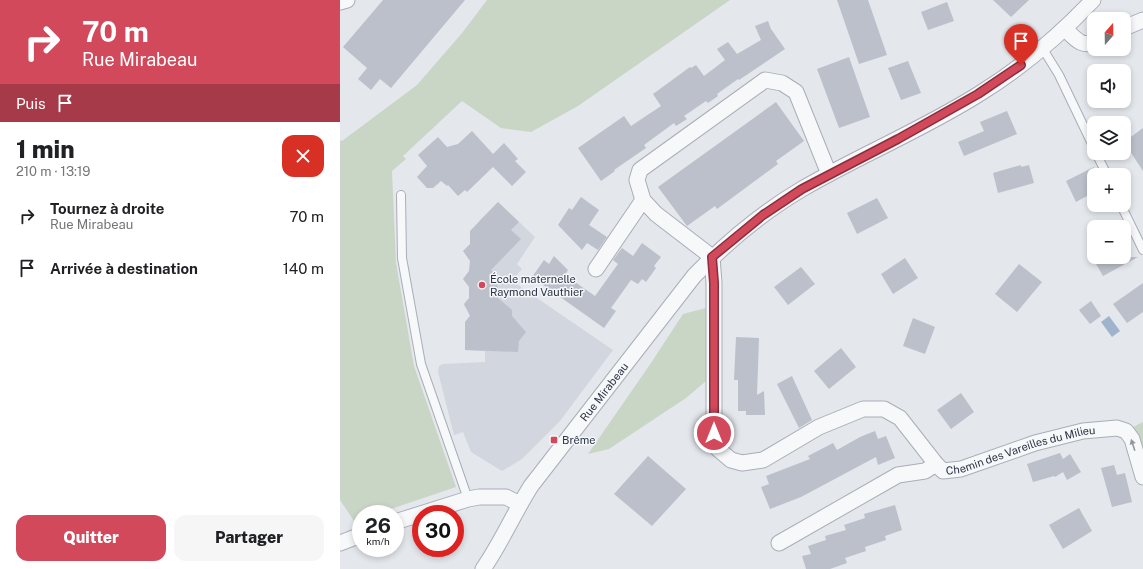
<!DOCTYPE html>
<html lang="fr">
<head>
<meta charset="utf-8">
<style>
  body { margin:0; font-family:"Public Sans",sans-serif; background:#f6f6f6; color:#202124; height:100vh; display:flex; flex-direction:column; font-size:15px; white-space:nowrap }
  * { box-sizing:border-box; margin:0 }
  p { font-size:13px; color:#757577 }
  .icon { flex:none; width:22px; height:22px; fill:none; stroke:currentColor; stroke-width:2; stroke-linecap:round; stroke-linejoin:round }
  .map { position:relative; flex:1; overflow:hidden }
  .details { display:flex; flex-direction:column; background:#fff; width:340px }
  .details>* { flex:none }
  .hud { background:#d1495b; color:#fff; overflow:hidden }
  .needle { width:26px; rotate:20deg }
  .buttons { position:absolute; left:747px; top:12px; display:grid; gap:8px }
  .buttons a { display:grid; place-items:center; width:44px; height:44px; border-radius:8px; background:#fff; box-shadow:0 2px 6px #0003; font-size:20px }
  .speed { position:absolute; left:12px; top:505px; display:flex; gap:8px; font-size:20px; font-weight:700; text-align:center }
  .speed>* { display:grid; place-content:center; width:52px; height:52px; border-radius:50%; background:#fff; box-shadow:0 2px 6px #0003; line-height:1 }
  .speed small { font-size:10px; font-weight:400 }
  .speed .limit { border:6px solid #d22; background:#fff; color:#111 }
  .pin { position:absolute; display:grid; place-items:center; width:34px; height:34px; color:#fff; margin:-41px -17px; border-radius:50% 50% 50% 0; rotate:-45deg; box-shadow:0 0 4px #0007 }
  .pin .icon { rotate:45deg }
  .me { position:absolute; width:44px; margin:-22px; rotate:0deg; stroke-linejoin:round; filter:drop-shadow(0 0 3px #0008) }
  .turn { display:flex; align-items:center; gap:14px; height:84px; padding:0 16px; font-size:18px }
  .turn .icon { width:52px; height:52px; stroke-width:2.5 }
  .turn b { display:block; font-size:28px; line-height:34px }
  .then { display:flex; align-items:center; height:38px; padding:0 16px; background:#0003; gap:8px; font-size:15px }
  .round { display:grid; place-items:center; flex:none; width:42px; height:42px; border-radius:12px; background:#f6f6f6 }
  .overview { display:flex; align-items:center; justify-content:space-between; height:68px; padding:0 16px }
  h1 { font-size:24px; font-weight:800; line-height:30px }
  .primary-button { display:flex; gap:8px; margin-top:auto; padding:8px 16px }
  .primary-button a { flex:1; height:46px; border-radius:12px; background:#d1495b; color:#fff; font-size:16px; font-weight:800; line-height:46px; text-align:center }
  .primary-button a+a { background:#f6f6f6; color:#202124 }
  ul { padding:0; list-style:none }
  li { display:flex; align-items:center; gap:12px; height:52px; padding:0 16px }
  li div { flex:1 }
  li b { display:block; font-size:15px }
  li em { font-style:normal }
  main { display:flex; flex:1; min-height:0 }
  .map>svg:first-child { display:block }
  .built { fill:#d2d6de }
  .green { fill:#c9d6c5 }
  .water { fill:#9fb4cc }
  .building { fill:#bbc0ca }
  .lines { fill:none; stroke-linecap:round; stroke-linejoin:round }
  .service-casing { stroke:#a9aeb7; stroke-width:10 }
  .minor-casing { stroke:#a9aeb7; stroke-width:17 }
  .service { stroke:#f7f8fa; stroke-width:8 }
  .minor { stroke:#f7f8fa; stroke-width:15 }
  .oneway { fill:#9196a0 }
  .route-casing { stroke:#882f3b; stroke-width:10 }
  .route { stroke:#d1495b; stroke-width:7 }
  .poi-dot { fill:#d1495b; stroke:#f4f6f9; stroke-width:1.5 }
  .labels { text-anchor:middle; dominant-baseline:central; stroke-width:3; stroke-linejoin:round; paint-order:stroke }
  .poi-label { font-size:11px; fill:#2b3445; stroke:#f4f6f9; text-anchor:start }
  .street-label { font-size:11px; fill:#2b3445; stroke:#f4f6f9 }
</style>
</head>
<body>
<main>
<section class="details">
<div class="hud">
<div class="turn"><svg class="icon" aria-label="right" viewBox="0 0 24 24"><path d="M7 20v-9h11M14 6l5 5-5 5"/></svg><div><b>70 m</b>Rue Mirabeau</div></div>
<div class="then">Puis<svg class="icon" aria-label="arrive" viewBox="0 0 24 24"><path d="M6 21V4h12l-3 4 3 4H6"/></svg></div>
</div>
<div class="overview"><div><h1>1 min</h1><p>210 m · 13:19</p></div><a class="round" style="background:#d93025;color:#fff"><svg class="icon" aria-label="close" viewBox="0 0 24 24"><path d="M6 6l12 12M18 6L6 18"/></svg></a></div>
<ul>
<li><svg class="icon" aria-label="right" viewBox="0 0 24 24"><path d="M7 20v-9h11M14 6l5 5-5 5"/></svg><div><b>Tournez à droite</b><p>Rue Mirabeau</p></div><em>70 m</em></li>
<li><svg class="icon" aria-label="arrive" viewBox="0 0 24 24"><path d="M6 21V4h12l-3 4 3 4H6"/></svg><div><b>Arrivée à destination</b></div><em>140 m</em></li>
</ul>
<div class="primary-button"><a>Quitter</a><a>Partager</a></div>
</section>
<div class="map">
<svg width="803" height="569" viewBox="0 0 803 569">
  <rect width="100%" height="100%" fill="#e4e7ec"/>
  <path class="built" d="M158,202L195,237L177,264L182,269L172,281L273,350L220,421L182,459L162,471L131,452L123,432L114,435L98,372L99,366L103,364L145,362V351L125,350V322L134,312L128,310L124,305L125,303L129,299L130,258L124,251L127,247L130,246V231L143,230L146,228L139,221Z"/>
  <path class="green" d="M147,0H390L238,106L191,132L161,128L122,101L63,156L66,159L52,171L56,263L74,366L116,487L36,514H21V519L14,521L0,500V140L2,141L77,85L122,33Z
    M366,308V381L346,398L269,449L248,454L311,363L343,314Z
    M803,422V460L791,428Z"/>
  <path class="water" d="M769,316L780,331L772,337L761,322Z"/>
  <path class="building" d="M43,0H125L51,88L40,79L31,90L18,79L27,68L3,47Z
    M497,0H528L547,55L519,64Z
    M653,0H689L671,17Z
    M607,2L614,21L588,30L581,12Z
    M428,21L431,29L445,49L399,80L398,79L377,94L378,96L368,103L366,101L344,116L347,119L336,126L334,123L304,145L306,148L274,170L275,171L261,181L238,148L284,116L291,126L321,106L313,94L350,67L351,68L356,65L364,76L385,60L377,49L388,42L397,54L421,40L415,26Z
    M509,57L530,117L499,128L477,69Z
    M568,61L581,93L561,100L548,68Z
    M436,102L464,141L436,161L438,164L377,209L375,206L347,226L318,187Z
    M667,111L677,134L624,156L618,142L644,131L640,122Z
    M803,128V171L784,142Z
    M132,131L153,154L164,143L178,159L175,161L186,172L172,186L153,167L127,192L125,190L118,196L108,185L107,186L101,181L93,188H87L77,177L87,166L78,155L98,137L107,147L118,144Z
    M681,165V167L689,165L694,183L658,193L653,173Z
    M754,167V192L736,202L726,181Z
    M241,197L259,210L249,225L267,237L258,250L247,243L242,250L218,225L229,208L232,210Z
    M537,198L548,218L517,234L507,213Z
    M158,202L179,222L171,230L181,239L151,270L157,278L158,298L172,310V316L186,332L179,341L178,352L125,350V322L130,316L124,304L129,298V287L123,279L129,271L130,261L123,251L130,244V231Z
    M302,243L321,257L314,266L316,268L306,282L302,279L298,284L291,280L271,308L276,311L264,328L192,277L204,260L209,264L214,256L228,270L225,275L255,296L278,264L273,260L282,248L293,256Z
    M752,257H798L763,276Z
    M565,258L578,278L553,294L541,274Z
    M679,264L702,282L677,312L655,294Z
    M461,267L475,284L448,305L434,287Z
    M803,283V312L787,323L773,304Z
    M751,301L761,316L750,324L739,310Z
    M573,318L595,327L585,354L563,346Z
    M396,337L419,338L417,395L424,391L425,415H406V411H398V380H394Z
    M501,348L516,367L489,389L474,371Z
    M452,376L472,420L459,428L437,384Z
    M621,393L634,412L611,429L597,410Z
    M535,431L538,439L546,436L555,458L538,465L536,457L461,497L430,509L421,487L429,484L426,476L470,459L468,456L493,443L497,450L520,437Z
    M720,453L723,459L730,454L741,472L727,480L723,472L715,477L714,476L693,482L687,464Z
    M308,456L346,489L312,526L274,494Z
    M774,465L777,475L785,473L792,502L772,507L761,468Z
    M555,505L562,530L545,536L546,540L525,547L526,551L505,558L507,563L490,569H466L462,556L471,554L468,546L486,540L485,536L506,530L504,525L525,518L524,514Z
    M739,508L752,531L723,549L709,525Z"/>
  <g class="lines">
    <g class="service-casing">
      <path id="service" d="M703,49L719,75L754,148
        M756,153L767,175
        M61,195L62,258L81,364L128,499
        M781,205L803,250"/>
    </g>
    <g class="minor-casing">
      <g id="minor">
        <path d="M0,2L7,0"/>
        <path d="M784,28L803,20"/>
        <path d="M725,29C734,37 741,48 754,42"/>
        <path id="s1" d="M372,257L374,283V433L378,449L391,460L402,463L423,460L479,427L523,409H544L560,418L596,464L603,471L621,469L695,443L743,431L777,428L786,431L792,439L803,477"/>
        <path d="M372,257L316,214L303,200L297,180L300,170L425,80L442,83L456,92L489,174"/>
        <path d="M256,269L303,200"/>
        <path d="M55,522L128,499L139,497H166L180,504"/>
        <path d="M0,543L21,535"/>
        <path d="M439,543L558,475L585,471L596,464"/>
        <path id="s2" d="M143,569C161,543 174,513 191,486L354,276C386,243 423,212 462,189C520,155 582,130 639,94C681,68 719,36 753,0"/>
      </g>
    </g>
    <use href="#service" class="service"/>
    <use href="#minor" class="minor"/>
  </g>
  <defs><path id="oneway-solid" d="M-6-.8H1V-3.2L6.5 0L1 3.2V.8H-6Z"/></defs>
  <use class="oneway" href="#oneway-solid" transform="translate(793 445) rotate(-108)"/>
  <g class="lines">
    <g class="route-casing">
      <path id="route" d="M374,433V283L372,257L423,215L462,189L558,139L638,94L681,65"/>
    </g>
    <use href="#route" class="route"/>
  </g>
  <g class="poi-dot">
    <circle cx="142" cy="285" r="4"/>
    <rect x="210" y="436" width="8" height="8" rx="2"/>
  </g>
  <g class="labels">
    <g class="poi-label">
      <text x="150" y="279">École maternelle<tspan x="150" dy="13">Raymond Vauthier</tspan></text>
      <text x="222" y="440">Brême</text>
    </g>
    <g class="street-label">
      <text stroke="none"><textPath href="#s2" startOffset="215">Rue Mirabeau</textPath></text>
      <text stroke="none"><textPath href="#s1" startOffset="543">Chemin des Vareilles du Milieu</textPath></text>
    </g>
  </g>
</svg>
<div class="buttons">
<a><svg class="needle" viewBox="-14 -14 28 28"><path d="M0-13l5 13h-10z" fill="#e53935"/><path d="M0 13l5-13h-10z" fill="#757577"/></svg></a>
<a><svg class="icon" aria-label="sound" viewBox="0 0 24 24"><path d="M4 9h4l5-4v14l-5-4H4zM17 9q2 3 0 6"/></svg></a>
<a><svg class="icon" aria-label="layers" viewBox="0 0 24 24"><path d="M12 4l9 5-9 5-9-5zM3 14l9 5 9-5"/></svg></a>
<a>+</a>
<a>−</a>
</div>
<div class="speed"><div>26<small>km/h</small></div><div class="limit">30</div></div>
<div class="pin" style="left:681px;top:65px;background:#d93025"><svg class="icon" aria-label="arrive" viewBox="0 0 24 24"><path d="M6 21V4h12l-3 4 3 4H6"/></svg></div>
<svg class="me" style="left:374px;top:433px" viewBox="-20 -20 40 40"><circle r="17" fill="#d1495b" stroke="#fff" stroke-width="3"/><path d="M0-11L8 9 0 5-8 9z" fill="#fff"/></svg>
</div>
</main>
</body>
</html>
